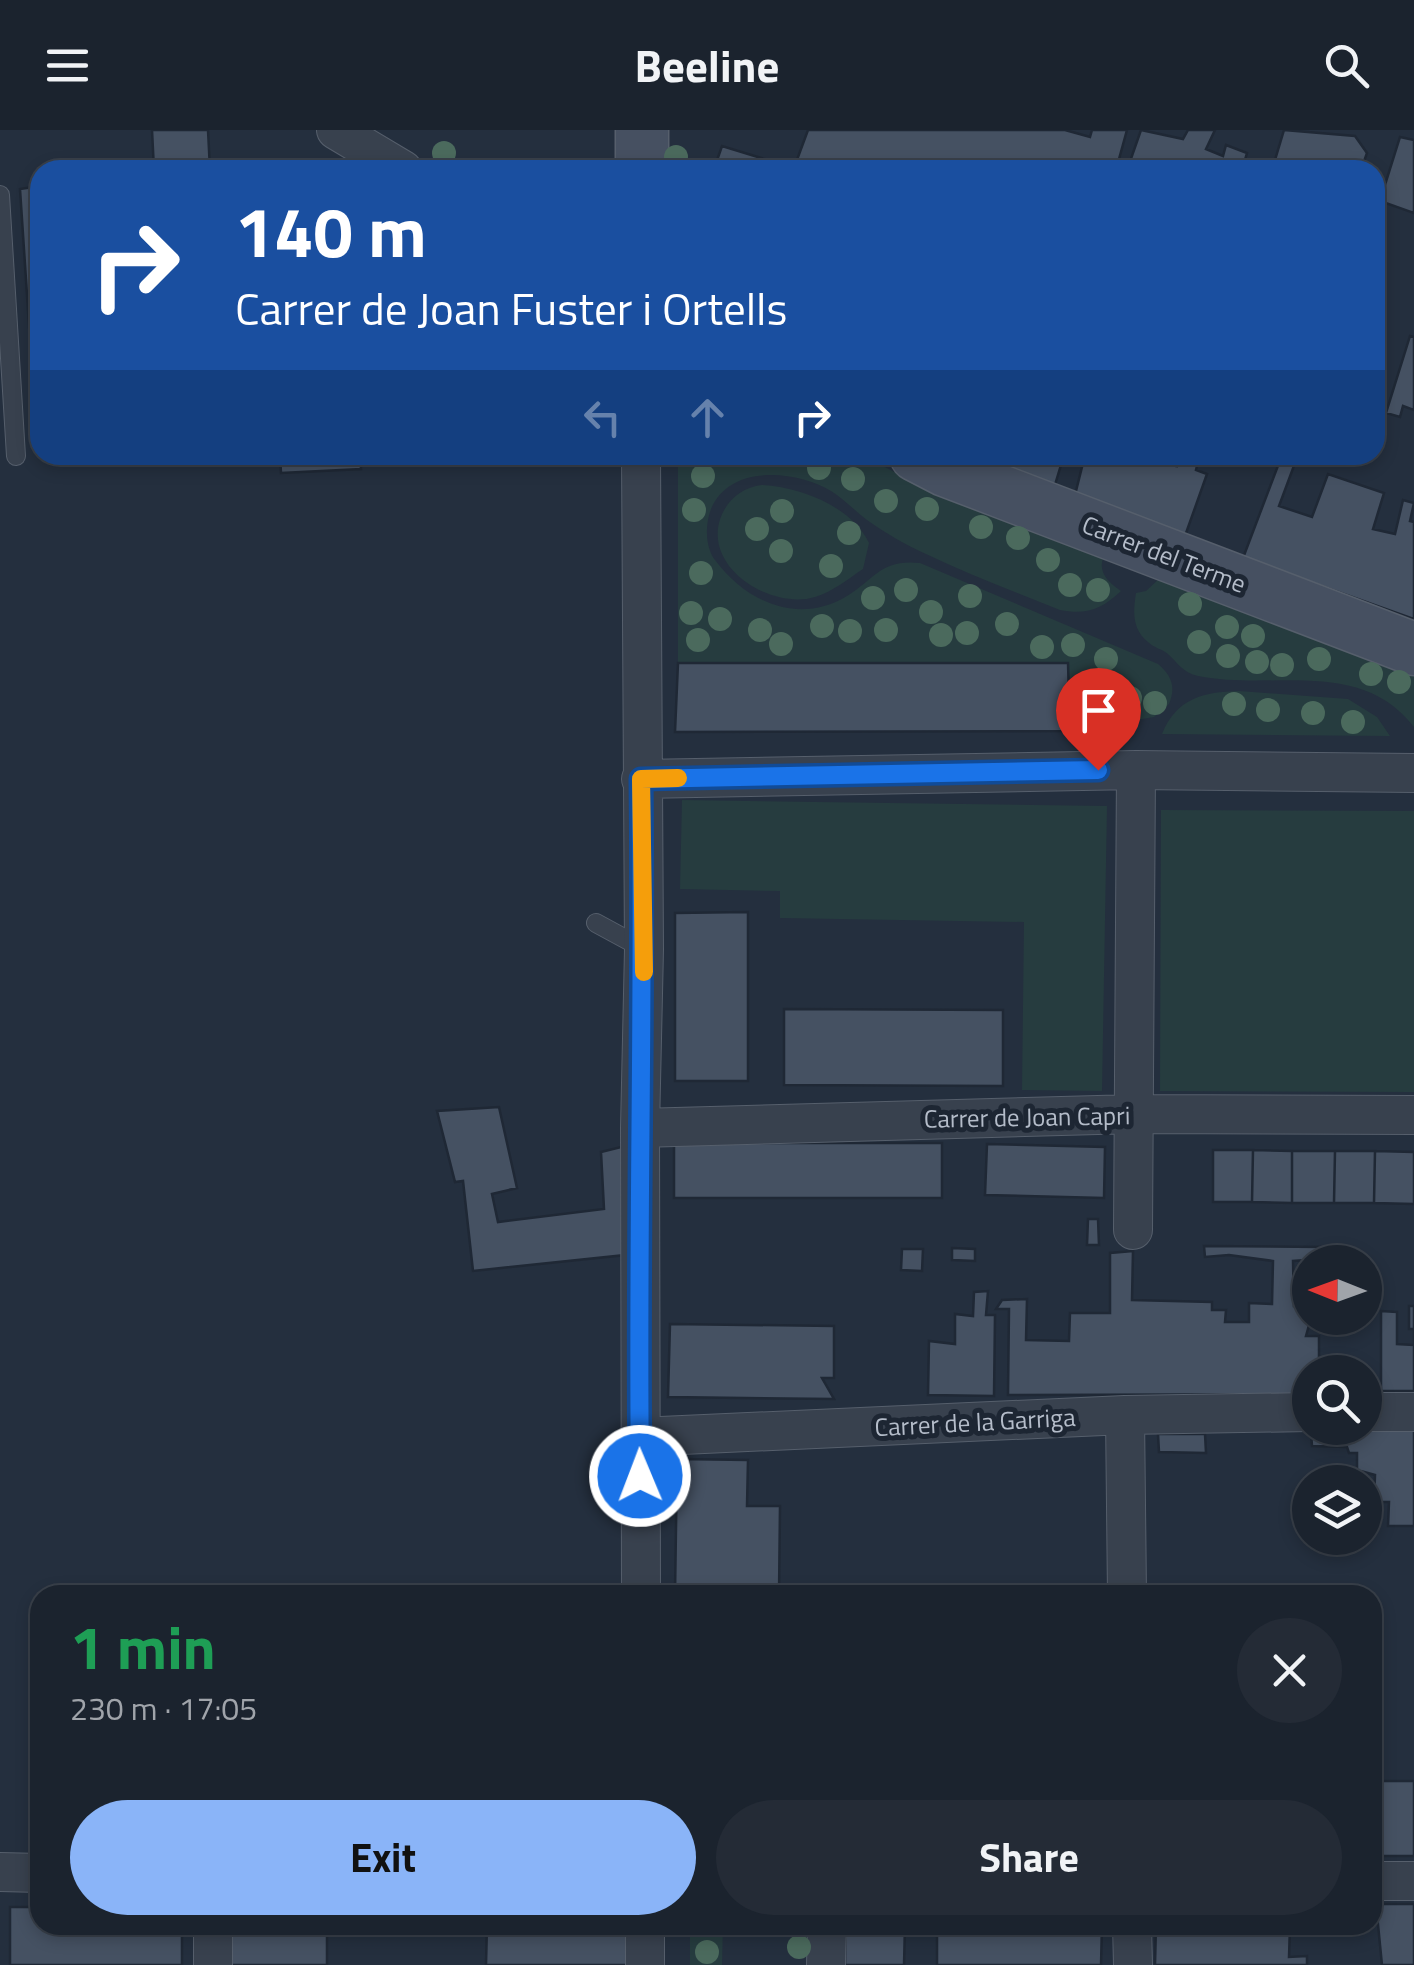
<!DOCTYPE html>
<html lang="en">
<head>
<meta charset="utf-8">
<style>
  body { margin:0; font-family:"Titillium Web",sans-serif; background:#242b36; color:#f1f3f6; height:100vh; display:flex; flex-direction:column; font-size:38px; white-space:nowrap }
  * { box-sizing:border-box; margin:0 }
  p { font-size:32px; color:#a0a4aa }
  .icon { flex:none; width:55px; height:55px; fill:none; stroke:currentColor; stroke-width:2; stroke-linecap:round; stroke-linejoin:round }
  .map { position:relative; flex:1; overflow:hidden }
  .side { position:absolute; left:30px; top:1455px; width:1352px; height:350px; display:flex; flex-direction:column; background:#1b232e; border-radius:30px; box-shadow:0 5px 15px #0003,0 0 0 2px #39404a }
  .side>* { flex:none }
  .top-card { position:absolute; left:30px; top:30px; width:1355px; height:305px; border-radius:30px; box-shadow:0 5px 15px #0003,0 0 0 2px #39404a; background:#1a4fa0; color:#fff; overflow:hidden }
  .needle { width:65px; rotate:271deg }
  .buttons { position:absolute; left:1292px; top:1115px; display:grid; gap:20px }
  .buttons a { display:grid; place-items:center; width:90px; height:90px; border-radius:50%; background:#1b232e; box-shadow:0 5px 15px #0003,0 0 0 2px #39404a; font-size:50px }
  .pin { position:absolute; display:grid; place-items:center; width:85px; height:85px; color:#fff; margin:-102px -42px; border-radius:50% 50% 50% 0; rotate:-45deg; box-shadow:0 0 10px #0007 }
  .pin .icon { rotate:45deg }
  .me { position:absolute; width:110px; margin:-55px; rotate:359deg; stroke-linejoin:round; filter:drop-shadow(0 0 8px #0008) }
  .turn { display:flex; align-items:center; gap:35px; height:210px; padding:0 40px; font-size:45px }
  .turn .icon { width:130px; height:130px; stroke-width:2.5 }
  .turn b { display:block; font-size:70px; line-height:85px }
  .lanes { display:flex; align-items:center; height:95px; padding:0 40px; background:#0003; justify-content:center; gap:50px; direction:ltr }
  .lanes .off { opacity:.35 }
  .round { display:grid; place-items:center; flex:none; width:105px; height:105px; border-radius:52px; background:#242b36 }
  .overview { display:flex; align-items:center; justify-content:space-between; height:170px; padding:0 40px }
  h1 { font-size:60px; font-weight:700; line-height:75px; color:#1e9e55 }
  .primary-button { display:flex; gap:20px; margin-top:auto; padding:20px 40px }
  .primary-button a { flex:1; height:115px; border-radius:60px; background:#8ab4f8; color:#111; font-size:40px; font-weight:700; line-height:115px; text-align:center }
  .primary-button a+a { background:#242b36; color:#f1f3f6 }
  header { display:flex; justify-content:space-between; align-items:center; height:130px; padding:0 40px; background:#1b232e; font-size:45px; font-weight:700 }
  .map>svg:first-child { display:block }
  .green { fill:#263c3f }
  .building { fill:#455162; stroke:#1f2835; stroke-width:2.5 }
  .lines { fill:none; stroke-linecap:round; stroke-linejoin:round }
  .lane-casing { stroke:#565f6c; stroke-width:20 }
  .street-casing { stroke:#565f6c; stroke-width:40 }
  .secondary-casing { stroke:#565f6c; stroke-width:55 }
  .lane { stroke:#38414e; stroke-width:18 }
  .street { stroke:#38414e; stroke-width:38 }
  .secondary { stroke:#465061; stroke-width:52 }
  .tree { fill:#4b6a5d }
  .route-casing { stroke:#114b97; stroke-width:25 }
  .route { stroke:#1a73e8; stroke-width:18 }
  .slow { stroke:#f59e0b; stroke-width:18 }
  .labels { text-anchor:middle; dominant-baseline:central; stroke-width:10; stroke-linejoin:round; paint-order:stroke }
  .street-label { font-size:25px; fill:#b4bcc9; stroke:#1d2633 }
</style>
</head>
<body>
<header><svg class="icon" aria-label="menu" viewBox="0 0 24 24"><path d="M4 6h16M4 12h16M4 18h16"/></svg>Beeline<svg class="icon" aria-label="search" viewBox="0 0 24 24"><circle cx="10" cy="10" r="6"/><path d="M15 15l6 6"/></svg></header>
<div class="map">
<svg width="1414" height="1835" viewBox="0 0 1414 1835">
  <rect width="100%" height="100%" fill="#242f3e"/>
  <path class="green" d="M678,325H862L942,367L1105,424C1096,440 1107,452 1121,461C1101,480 1086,485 1060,480C1015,462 970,445 926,424C906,415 885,403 867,390C855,381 844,369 831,361C796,340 730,334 711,379C705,394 705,417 715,430C747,473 799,495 847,466C876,448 881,429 920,433L1158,534C1172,546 1176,557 1169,574L1154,587L1070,601L1067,533H678Z
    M762,355C801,357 852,377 869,413L863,439C848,449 832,462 815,467C783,477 736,456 722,424C708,393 730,358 762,355Z
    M1160,448L1414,542V597C1360,527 1272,561 1198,546C1183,543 1178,533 1168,524C1162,519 1154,518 1148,512C1132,499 1133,482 1136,463L1146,461Z
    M1239,561L1348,569L1377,587L1390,606L1162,604C1177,568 1203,562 1239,561Z
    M682,670L1107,676L1102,961L1022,960L1024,792L780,788V761L680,759Z
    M1161,680L1414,681V962L1160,961Z
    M690,1795L723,1796L722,1835H690Z"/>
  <path class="building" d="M152,0H208L210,40H154Z
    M808,0H1065L1090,7L1092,0H1127L1116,40H971L937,32L934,40L714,39L722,16L794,38Z
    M1141,0L1183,9L1188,0H1215L1206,19L1223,26L1226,15L1247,23L1242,40H1127Z
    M1284,0L1355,6L1367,23L1361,40H1272Z
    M1400,7L1414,10V83L1380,71Z
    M40,56V210H30L20,59Z
    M1410,206L1414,207V280L1403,276L1400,287L1386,283Z
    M280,325H360L361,339L281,343Z
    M990,325H1064L1054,358L988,330Z
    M1085,325H1153L1149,332L1177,336L1181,325H1225L1221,334L1199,328L1196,340L1207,344L1185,406L1075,365Z
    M1282,325H1298L1279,376L1312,387L1328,344L1384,363L1373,399L1395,404L1403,370L1414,373L1410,391L1414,392V489L1243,428Z
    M678,533H1068L1070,601L675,602Z
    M748,782V951H675V783Z
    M784,879L1003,880V956L784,955Z
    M499,977L517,1058L492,1064L498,1092L604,1079L601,1022L625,1016V1125L473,1141L463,1051L455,1052L437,981Z
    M674,1013H942V1068H674Z
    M987,1014L1105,1017L1104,1068L985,1065Z
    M1213,1020H1253L1252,1072H1213Z
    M1253,1020L1292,1021V1073L1252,1072Z
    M1292,1021H1335L1334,1073H1292Z
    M1335,1021H1375L1374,1073H1334Z
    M1375,1021L1414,1022V1074L1374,1073Z
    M1088,1089H1098L1099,1115H1087Z
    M1204,1116L1323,1117L1321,1129L1293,1131L1294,1176L1310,1177L1311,1188L1306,1206H1319V1242H1310V1264L1008,1265L1009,1179H996L1002,1170L1027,1169L1026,1210L1069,1211L1070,1183H1110V1123L1133,1121L1132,1170L1212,1172V1180H1226L1225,1192H1249V1173L1272,1174L1273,1131L1229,1125L1205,1127Z
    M952,1118L975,1119V1131L952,1130Z
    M902,1119H923L922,1141L901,1140Z
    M988,1161L986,1185H995L994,1266L928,1265L929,1211L955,1214V1184L973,1186L974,1162Z
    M1409,1176H1414V1261H1381V1181L1397,1182V1214L1414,1215V1199H1409Z
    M670,1194L834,1196V1248H822L834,1269L668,1267Z
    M1359,1299H1414V1396H1388L1389,1372H1374L1375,1345L1357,1340V1323H1349L1347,1317L1312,1316L1311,1302L1359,1303Z
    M1158,1304H1205L1206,1323L1159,1322Z
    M677,1329L748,1330L747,1376H780L779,1465H675Z
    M1372,1651H1414V1726H1372Z
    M1376,1774H1414V1835H1382Z
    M10,1777H40V1795H182V1835H10Z
    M229,1795H327V1835H229Z
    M487,1795H628L627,1835H486Z
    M846,1795H905L904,1835H845Z
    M937,1795H1102L1101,1835H937Z
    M1156,1795L1290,1796L1289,1827L1307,1826V1835H1155Z"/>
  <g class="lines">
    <g class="lane-casing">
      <path id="lane" d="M0,65L16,326
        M596,793L644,819"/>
    </g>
    <g class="street-casing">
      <path id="street" d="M336,0L403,40
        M641,325L644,819L640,998L641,1465
        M641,649L1136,640L1414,643
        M640,998L1134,984L1414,985
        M1133,1100L1136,640
        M1365,1282H1414
        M1125,1285L1127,1465
        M639,1307L1125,1285L1310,1282
        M0,1742L40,1743
        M1372,1751H1414
        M213,1795V1835
        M645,1795V1835
        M1132,1795L1133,1835
        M826,1835L827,1795"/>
    </g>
    <g class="secondary-casing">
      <path id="secondary" d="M642,40V0
        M916,325L945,340L1414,519"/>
    </g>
    <use href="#lane" class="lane"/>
    <use href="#street" class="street"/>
    <use href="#secondary" class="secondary"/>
  </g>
  <g class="tree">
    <circle cx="444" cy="23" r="12"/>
    <circle cx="676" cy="27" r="12"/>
    <circle cx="819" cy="338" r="12"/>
    <circle cx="703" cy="346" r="12"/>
    <circle cx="853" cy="349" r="12"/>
    <circle cx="886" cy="371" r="12"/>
    <circle cx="927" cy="379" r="12"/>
    <circle cx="694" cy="380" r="12"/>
    <circle cx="782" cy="381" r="12"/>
    <circle cx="981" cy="397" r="12"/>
    <circle cx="757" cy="399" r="12"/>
    <circle cx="849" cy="403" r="12"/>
    <circle cx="1018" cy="408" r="12"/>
    <circle cx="781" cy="421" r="12"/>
    <circle cx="1048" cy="430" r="12"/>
    <circle cx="831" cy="436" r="12"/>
    <circle cx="701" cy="443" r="12"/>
    <circle cx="1070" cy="455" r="12"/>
    <circle cx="906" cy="460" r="12"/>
    <circle cx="1098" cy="460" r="12"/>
    <circle cx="970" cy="466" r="12"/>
    <circle cx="873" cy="468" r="12"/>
    <circle cx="1190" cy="474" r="12"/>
    <circle cx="931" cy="482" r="12"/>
    <circle cx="691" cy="483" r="12"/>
    <circle cx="720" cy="489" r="12"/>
    <circle cx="1007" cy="494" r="12"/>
    <circle cx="822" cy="496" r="12"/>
    <circle cx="1227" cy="497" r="12"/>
    <circle cx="760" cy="500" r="12"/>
    <circle cx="886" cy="500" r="12"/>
    <circle cx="850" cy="501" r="12"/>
    <circle cx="967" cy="503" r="12"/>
    <circle cx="941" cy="505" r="12"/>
    <circle cx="1253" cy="506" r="12"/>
    <circle cx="698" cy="510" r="12"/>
    <circle cx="1199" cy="512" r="12"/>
    <circle cx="781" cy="514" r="12"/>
    <circle cx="1073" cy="515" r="12"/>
    <circle cx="1042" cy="517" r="12"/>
    <circle cx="1228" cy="526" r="12"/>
    <circle cx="1106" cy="529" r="12"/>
    <circle cx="1319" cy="529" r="12"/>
    <circle cx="1257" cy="532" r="12"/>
    <circle cx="1282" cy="535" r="12"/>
    <circle cx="1371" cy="544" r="12"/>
    <circle cx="1399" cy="552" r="12"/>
    <circle cx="1130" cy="568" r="12"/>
    <circle cx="1155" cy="573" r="12"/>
    <circle cx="1234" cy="574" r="12"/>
    <circle cx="1268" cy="580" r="12"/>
    <circle cx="1313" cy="583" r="12"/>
    <circle cx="1353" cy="592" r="12"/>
    <circle cx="799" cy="1817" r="12"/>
    <circle cx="707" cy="1822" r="12"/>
  </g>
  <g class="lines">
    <g class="route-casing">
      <path id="route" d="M640,1346C637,1114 644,881 641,649L1098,640"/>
    </g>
    <use href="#route" class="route"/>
    <path class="slow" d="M644,842L641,649L678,648"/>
  </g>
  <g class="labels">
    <g class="street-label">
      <text transform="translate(1164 424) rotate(21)">Carrer del Terme</text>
      <text transform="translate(1027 987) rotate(-1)">Carrer de Joan Capri</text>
      <text transform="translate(975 1292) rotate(-3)">Carrer de la Garriga</text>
    </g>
  </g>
</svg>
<div class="buttons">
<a><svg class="needle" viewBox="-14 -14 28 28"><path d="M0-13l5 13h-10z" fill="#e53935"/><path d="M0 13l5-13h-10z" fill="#a0a4aa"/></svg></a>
<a><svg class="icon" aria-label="search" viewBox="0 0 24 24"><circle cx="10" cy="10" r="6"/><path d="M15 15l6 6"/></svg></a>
<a><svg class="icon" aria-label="layers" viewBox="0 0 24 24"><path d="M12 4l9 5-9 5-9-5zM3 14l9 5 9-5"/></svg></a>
</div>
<div class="pin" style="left:1098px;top:640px;background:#d93025"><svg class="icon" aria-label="arrive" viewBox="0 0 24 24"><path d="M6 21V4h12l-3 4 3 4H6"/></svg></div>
<svg class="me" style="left:640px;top:1346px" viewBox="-20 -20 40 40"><circle r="17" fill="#1a73e8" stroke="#fff" stroke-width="3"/><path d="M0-11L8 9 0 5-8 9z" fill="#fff"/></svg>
<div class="top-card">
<div class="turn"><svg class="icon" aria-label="right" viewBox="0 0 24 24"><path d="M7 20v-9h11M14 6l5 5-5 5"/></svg><div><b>140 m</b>Carrer de Joan Fuster i Ortells</div></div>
<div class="lanes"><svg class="icon off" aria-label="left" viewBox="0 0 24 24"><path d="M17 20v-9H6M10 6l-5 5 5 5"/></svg><svg class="icon off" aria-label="ahead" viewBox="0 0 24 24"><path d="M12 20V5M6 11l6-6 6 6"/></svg><svg class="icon" aria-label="right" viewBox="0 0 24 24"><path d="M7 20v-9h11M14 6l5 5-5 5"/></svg></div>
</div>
<section class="side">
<div class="overview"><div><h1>1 min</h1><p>230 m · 17:05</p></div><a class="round"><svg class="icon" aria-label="close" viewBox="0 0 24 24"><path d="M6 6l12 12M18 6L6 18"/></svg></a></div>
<div class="primary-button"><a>Exit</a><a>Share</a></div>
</section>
</div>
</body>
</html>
